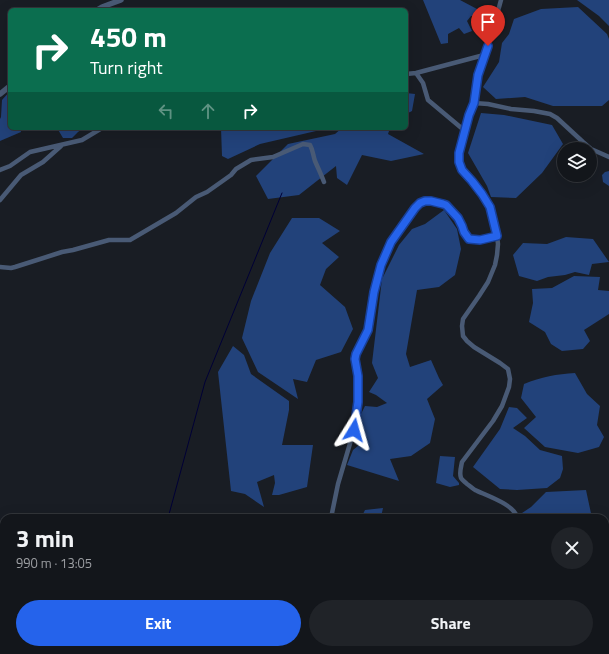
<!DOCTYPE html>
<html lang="en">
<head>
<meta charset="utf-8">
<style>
  body { margin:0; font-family:"Titillium Web",sans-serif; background:#202328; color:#f1f3f6; height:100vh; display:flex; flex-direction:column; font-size:15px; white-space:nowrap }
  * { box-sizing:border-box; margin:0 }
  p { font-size:13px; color:#9d9fa3 }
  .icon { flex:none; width:22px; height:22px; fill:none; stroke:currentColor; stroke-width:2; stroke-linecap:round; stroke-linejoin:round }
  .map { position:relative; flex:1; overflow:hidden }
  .details { position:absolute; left:0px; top:514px; width:609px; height:140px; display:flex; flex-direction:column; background:#13161b; border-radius:12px 12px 0 0; box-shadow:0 4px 16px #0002,0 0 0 1px #32353a }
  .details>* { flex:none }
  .guide { position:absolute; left:8px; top:8px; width:400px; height:122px; border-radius:6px; box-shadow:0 4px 16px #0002,0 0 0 1px #32353a; background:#0b6e4f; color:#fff; overflow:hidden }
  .fabs { position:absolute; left:557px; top:142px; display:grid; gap:8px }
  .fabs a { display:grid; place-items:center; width:40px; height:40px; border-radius:50%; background:#13161b; box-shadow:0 4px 16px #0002,0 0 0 1px #32353a; font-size:20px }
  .pin { position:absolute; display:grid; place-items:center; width:34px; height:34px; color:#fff; margin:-41px -17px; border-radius:50% 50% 50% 0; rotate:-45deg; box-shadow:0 0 4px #0007 }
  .pin .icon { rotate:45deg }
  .me { position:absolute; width:44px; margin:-22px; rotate:8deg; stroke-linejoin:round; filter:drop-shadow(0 0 3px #0008) }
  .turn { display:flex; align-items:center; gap:14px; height:84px; padding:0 16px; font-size:18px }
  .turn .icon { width:52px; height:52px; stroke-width:2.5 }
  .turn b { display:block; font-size:28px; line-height:34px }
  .lanes { display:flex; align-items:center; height:38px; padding:0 16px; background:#0003; justify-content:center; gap:20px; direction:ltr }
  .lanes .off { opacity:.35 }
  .round { display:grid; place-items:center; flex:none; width:42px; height:42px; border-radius:21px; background:#202328 }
  .overview { display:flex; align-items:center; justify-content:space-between; height:68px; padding:0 16px }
  h1 { font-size:24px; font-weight:700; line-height:30px }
  .action { display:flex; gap:8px; margin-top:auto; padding:8px 16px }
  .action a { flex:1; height:46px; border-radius:24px; background:#2563eb; color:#fff; font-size:16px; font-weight:700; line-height:46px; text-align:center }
  .action a+a { background:#202328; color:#f1f3f6 }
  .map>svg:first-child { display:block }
  .green { fill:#22427a }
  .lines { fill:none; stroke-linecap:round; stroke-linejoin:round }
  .stream { stroke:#000036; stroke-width:1 }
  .minor { stroke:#495a75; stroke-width:4.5 }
  .tertiary { stroke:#495a75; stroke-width:5.5 }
  .route-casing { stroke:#184099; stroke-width:10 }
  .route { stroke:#2563eb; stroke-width:7 }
</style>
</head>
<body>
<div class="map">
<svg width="609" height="654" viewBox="0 0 609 654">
  <rect width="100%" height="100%" fill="#191d24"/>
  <path class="green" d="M423,0H460L477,9L481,16H471L467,21L472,31L464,34L459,28L448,34V43L441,44Z
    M577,0H609V26L599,16Z
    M578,7L607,34L609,39V100L602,106H553L525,97L496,99L483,87L499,62L502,43L509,34L514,19L541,9Z
    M10,91V128H20L21,132L0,141V119L1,117L2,100Z
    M406,93L415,94L412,111L406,114Z
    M481,113L504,115L552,125L563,144L542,173L516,198L491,197L487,186L468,153Z
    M57,128H84L78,132L72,138H63Z
    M221,128H273L277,131L278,128H329L260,144L228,159L222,156Z
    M342,128H390L388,134L424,154L391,161L362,155L347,185L337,178L336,166L299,195L268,199L256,176L288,144L335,134Z
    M609,171V186L603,182L602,175L605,172Z
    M444,210L457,229L461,249L455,275L439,287L417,290L406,354L410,367L431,360L439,378L443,385L427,399L435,419L430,443L411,456L390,459L399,481L347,465L353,450L365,440L360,434L359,418L365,406L377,407L387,403L376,395L369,392L378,378L372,363L382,279L399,245L412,229L425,224Z
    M292,218H319L340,231L322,243L339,257L326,269L320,285L345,307L353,329L341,352L316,360L307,382L293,379L298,399L258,372L242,338L251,301L270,253Z
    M566,237L593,239L609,262L592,264L589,275L575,272L565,275L548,277L537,281L519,276L513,255L523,243L547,244Z
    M574,276L600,277L598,290L609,291V314L584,330L590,341L583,349L562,351L551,344L545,332L529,322L533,303L532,289L552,288Z
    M233,346L244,355L251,374L289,401V410L282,445H313L307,487L279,495H272L275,483L274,475L257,482L264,507L245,494L231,491L218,372Z
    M575,373L587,394L600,406L597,425L604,437L599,447L578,453L545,447L524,428L536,417L521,398L524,384C541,377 557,374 575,373Z
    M509,407L517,408L527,418L513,428L525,436L540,450L562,456L563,469L560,478L547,488L517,490L500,489L473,467L500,429Z
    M440,456L455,457L453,476L459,483V485L450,487L436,483Z
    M586,490L592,518H523L522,513L531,507L546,492Z
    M383,508L381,517L383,518H361L365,510Z
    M605,540L609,545V586L605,587Z
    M605,593H609V615L605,623Z
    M281,650H332L329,654H276Z
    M408,650H465L463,654H410Z
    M473,650H579L573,654H471Z"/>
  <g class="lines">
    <path class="stream" d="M168,518L205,382L282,193
      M147,650L148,654"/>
    <path class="minor" d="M501,0L491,37L478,75L474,103L469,115L459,153V162L462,170L472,181L482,195L490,207L497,236L498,244L497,255L495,265L488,282L479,296L463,319L462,326L463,336L467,341L474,347L500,363L508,369L510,379L509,387L502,406L493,421L462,462C461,467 459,473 461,478C462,480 465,482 467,484C470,486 472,488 475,490C485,495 516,505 517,518
      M416,73L423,83L428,100L465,131
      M406,74L416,73L484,55
      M474,103L488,104L511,109L534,111L550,114L557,118L583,142L591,149L609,157
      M0,170L10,166L30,152L82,140L102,128
      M0,200L21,175L43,162L61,146
      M0,267L11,268L15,267L62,252L73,250L109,240H130L176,213L196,197L207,192L224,180L231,175L236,169L251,160L273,157L303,144L310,145C313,150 313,155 315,161C318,168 321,174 324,182
      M331,518L338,484L354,430L358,402V376L355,359L356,354L368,330L374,292L381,265L391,242L415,208C421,202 426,200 434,202C437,202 441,203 444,204C452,207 458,218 461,226C464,231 464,235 469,239L480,241L497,236
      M605,589H609"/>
    <path class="tertiary" d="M97,10L102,7L121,0
      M0,94L10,86"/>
  </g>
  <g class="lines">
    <g class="route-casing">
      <path id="route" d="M354,430L358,402V376L355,359L356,354L368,330L374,292L381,265L391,242L415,208L420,203L425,201H431L443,204L446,205L458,218L462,226L464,232L469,239L480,240L497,236L490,207L482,194L472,181L462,170L459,162V153L469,115L474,103L478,75L488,46"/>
    </g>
    <use href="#route" class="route"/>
  </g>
</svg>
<div class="fabs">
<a><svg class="icon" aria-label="layers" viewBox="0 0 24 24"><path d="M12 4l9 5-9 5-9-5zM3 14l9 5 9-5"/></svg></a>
</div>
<div class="pin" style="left:488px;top:46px;background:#d93025"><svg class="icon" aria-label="arrive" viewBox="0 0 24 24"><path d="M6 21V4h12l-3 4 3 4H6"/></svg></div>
<svg class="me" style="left:354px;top:430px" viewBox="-20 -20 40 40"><path d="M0-17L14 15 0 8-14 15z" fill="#2563eb" stroke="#fff" stroke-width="4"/></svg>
<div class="guide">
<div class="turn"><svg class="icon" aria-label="right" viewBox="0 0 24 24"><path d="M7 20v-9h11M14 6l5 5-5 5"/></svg><div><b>450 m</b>Turn right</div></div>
<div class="lanes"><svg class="icon off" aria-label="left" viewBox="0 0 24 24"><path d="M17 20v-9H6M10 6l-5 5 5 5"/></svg><svg class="icon off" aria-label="ahead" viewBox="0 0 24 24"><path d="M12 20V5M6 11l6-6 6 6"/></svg><svg class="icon" aria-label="right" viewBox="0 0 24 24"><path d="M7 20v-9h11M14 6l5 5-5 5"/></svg></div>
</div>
<section class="details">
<div class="overview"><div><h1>3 min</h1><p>990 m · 13:05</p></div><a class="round"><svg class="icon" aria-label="close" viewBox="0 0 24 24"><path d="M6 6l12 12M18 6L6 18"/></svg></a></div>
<div class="action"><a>Exit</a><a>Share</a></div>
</section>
</div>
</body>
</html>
